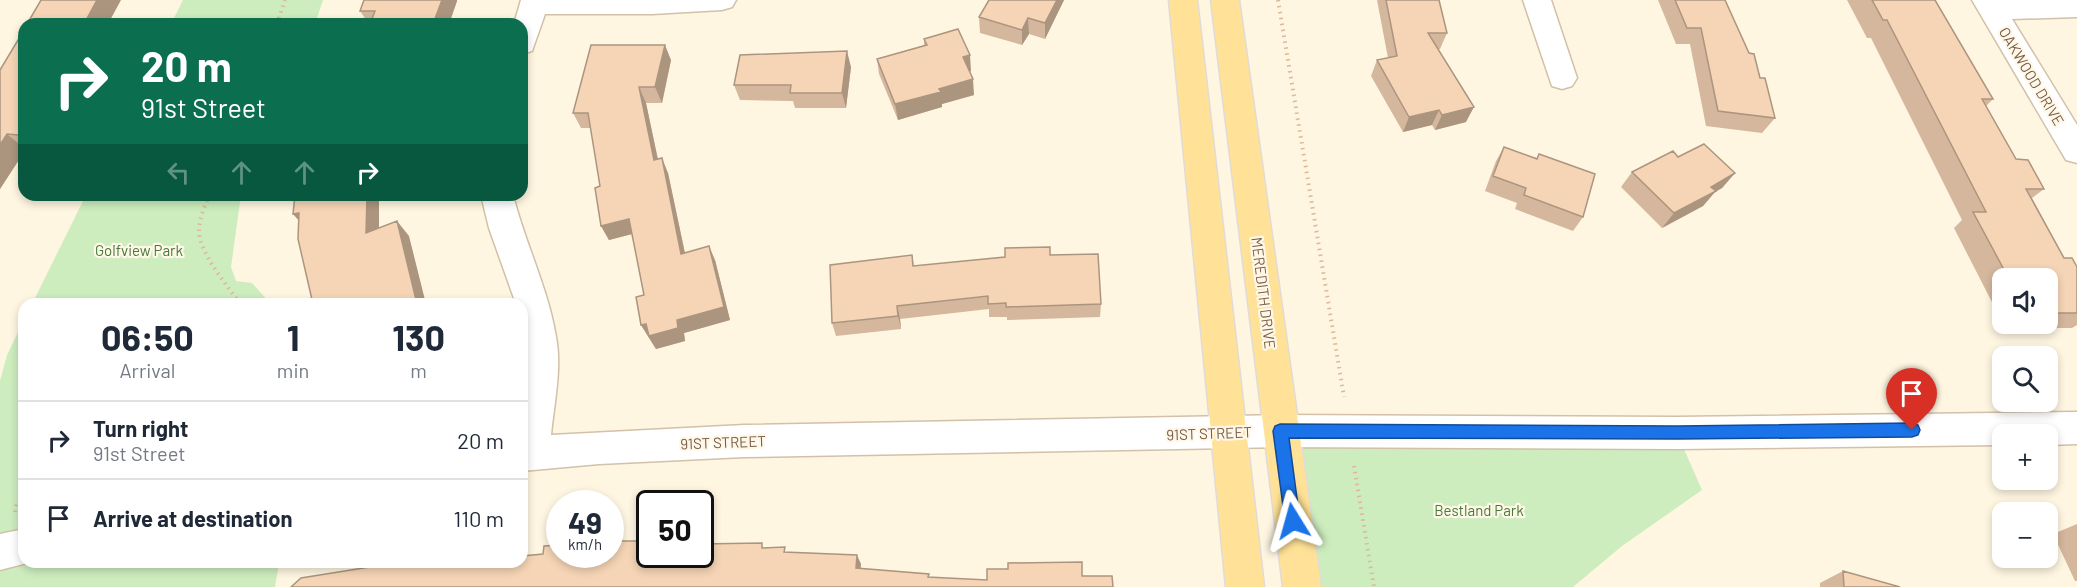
<!DOCTYPE html>
<html lang="en">
<head>
<meta charset="utf-8">
<style>
  body { margin:0; font-family:Barlow,sans-serif; background:#f6f6f7; color:#1f2937; height:100vh; display:flex; flex-direction:column; font-size:22px; white-space:nowrap }
  * { box-sizing:border-box; margin:0 }
  p { font-size:20px; color:#747a83 }
  .icon { flex:none; width:33px; height:33px; fill:none; stroke:currentColor; stroke-width:2; stroke-linecap:round; stroke-linejoin:round }
  .map { position:relative; flex:1; overflow:hidden }
  .panel { position:absolute; left:18px; top:298px; width:510px; height:270px; display:flex; flex-direction:column; background:#fff; border-radius:18px; box-shadow:0 3px 9px #0003 }
  .panel>* { flex:none }
  .hud { position:absolute; left:18px; top:18px; width:510px; height:183px; border-radius:18px; box-shadow:0 3px 9px #0003; background:#0b6e4f; color:#fff; overflow:hidden }
  .tools { position:absolute; left:1992px; top:268px; display:grid; gap:12px }
  .tools a { display:grid; place-items:center; width:66px; height:66px; border-radius:12px; background:#fff; box-shadow:0 3px 9px #0003; font-size:30px }
  .speed { position:absolute; left:546px; top:490px; display:flex; gap:12px; font-size:30px; font-weight:700; text-align:center }
  .speed>* { display:grid; place-content:center; width:78px; height:78px; border-radius:50%; background:#fff; box-shadow:0 3px 9px #0003; line-height:1 }
  .speed small { font-size:15px; font-weight:400 }
  .speed .limit { border:3px solid #111; border-radius:9px; background:#fff; color:#111 }
  .pin { position:absolute; display:grid; place-items:center; width:51px; height:51px; color:#fff; margin:-62px -26px; border-radius:50% 50% 50% 0; rotate:-45deg; box-shadow:0 0 6px #0007 }
  .pin .icon { rotate:45deg }
  .me { position:absolute; width:66px; margin:-33px; rotate:352deg; stroke-linejoin:round; filter:drop-shadow(0 0 4px #0008) }
  .turn { display:flex; align-items:center; gap:21px; height:126px; padding:0 24px; font-size:27px }
  .turn .icon { width:78px; height:78px; stroke-width:2.5 }
  .turn b { display:block; font-size:42px; line-height:51px }
  .lanes { display:flex; align-items:center; height:57px; padding:0 24px; background:#0003; justify-content:center; gap:30px; direction:ltr }
  .lanes .off { opacity:.35 }
  .eta { display:flex; justify-content:space-evenly; align-items:center; height:102px; text-align:center }
  .eta b { font-size:36px; font-weight:700; line-height:42px }
  ul { padding:0; list-style:none }
  li { display:flex; align-items:center; gap:18px; height:78px; padding:0 24px; border-top:2px solid #e0e1e3 }
  li div { flex:1 }
  li b { display:block; font-size:22px }
  li em { font-style:normal }
  .map>svg:first-child { display:block }
  .green { fill:#cdedbe }
  .lines { fill:none; stroke-linecap:round; stroke-linejoin:round }
  .minor-casing { stroke:#d2c0a9; stroke-width:3 }
  .major-casing { stroke:#e1dbd6; stroke-width:3 }
  .path { stroke:#dbb999; stroke-width:4; stroke-dasharray:1.5 4.5; stroke-linecap:butt }
  .minor { fill:#fff; fill-rule:evenodd }
  .major { fill:#ffe297; fill-rule:evenodd }
  .wall { fill:#d4b79d }
  .shaded-wall { fill:#ac957f }
  .building { fill:#f6d5b6; stroke:#ac957f; stroke-width:1.5 }
  .route { fill:#1a73e8; stroke:#114b97; stroke-width:1.5 }
  .labels { text-anchor:middle; dominant-baseline:central; stroke-width:4.5; stroke-linejoin:round; paint-order:stroke }
  .street-label { font-size:15px; fill:#785c45; stroke:#fff8e9 }
  .park-label { font-size:15px; fill:#477a3a; stroke:#fff8e9 }
</style>
</head>
<body>
<div class="map">
<svg width="2077" height="587" viewBox="0 0 2077 587">
  <rect width="100%" height="100%" fill="#fef6e1"/>
  <path class="green" d="M183,0H323L315,24H171Z
    M86,195H241L231,267L236,281L252,283L271,304H32Z
    M24,320V562L279,563L275,587H0V381L7,355Z
    M1280,431L1677,433L1702,490L1622,546L1573,587H1301Z"/>
  <g class="lines">
    <g class="minor-casing">
      <path id="minor" d="M521,0H736L732,7L722,10L652,14H545L532,51L522,54V24H514Z
        M1523,0H1551L1577,78L1572,86L1562,89L1552,86Z
        M1972,0H2077V17L2012,19L2077,125V163L2066,160Z
        M481,195H513C525,243 548,288 556,337C562,368 554,404 551,435L744,425L1280,415L1677,417L2077,412V444L2048,445V435H2002V445L1677,449L1280,447L744,457L599,464L522,471V304H516L489,228Z
        M24,529V562H31L0,570V534Z"/>
    </g>
    <g class="major-casing">
      <path id="major" d="M1169,0H1197L1264,587H1226Z
        M1211,0H1239L1321,587H1283Z"/>
    </g>
    <path class="path" d="M1278,0L1344,397
      M277,24L285,0
      M209,195C205,206 199,219 199,231C199,253 228,286 240,304
      M1354,466L1374,587
      M15,512L17,501"/>
    <use href="#minor" class="minor"/>
    <use href="#major" class="major"/>
  </g>
  <path class="wall" d="M989,0H1064L1045,39L1029,34L1022,45L980,33L979,17Z
    M1377,0H1439L1447,33L1440,49H1438L1466,122L1435,130L1432,125L1403,132L1371,76L1377,60L1388,58Z
    M1658,0H1725L1760,78L1775,118L1762,133L1706,126L1690,44H1676Z
    M1847,0H1935L1993,99L1986,106L2016,159L2044,189L2032,198L2064,258L2077,267V325L2072,328H2027L2025,324H2048V279H2002V310H1996L1954,228L1962,220L1871,38H1867Z
    M457,1L449,24H369L360,11Z
    M24,30V152L0,189V70Z
    M924,39L971,71L970,72L974,95L942,104V107L898,120L879,74L877,59L924,45Z
    M671,60L662,103H646L658,159L668,173L685,253L715,260L730,320L684,333L685,341L656,349L641,325L644,295L632,234L609,240L601,226L600,186L591,128H581L573,113Z
    M851,67L846,108H795L793,101L740,100L734,85Z
    M1504,147L1537,158L1539,154L1583,217L1573,231L1515,209L1517,203L1485,191L1496,161Z
    M1678,157L1735,173L1722,188L1715,192L1703,206L1662,228L1621,187L1632,172Z
    M912,255L914,266L1050,255L1101,304L1100,317L1007,320V317H989V309L900,319L901,329L836,336L832,323Z
    M2077,524V581H2075L2053,534Z
    M1843,571L1900,587H1820V583Z"/>
  <path class="shaded-wall" d="M97,0H121L108,24H84Z
    M442,0H457V1L449,24H433Z
    M1057,0H1064L1045,39V23Z
    M1028,18L1029,34L1022,45V30Z
    M665,45L671,60L662,103L655,87Z
    M847,51L851,67L846,108L842,93Z
    M970,55L971,71L964,73L963,57Z
    M973,79L974,95L942,104V107L898,120L895,104L939,89Z
    M639,87L646,103L661,175L654,160Z
    M1474,107L1466,122L1435,130L1442,115Z
    M1439,110L1432,125L1403,132L1409,117Z
    M24,128V139L19,135Z
    M7,134L24,148V152L0,189V145Z
    M662,158L668,173L688,268L681,254Z
    M1735,173L1722,188L1715,192L1703,206L1662,228L1674,213L1711,187Z
    M367,195H379V247L366,233Z
    M299,213L306,229L293,214Z
    M629,219L636,233L609,240L601,226Z
    M397,221L409,236L426,304H417Z
    M709,246L715,260L730,320L684,333L685,341L656,349L641,325L677,320Z
    M897,306L900,319L901,329L898,316Z
    M857,555L861,564L860,577L856,568Z
    M406,562H407L420,571L405,567Z"/>
  <path class="building" d="M41,0H97L84,24H27Z
    M364,0H442L433,24H370L375,11H360Z
    M989,0H1057L1045,23L1028,18L1022,30L979,17Z
    M1386,0H1439L1447,33H1428L1474,107L1442,115L1439,110L1409,117L1377,60L1397,56Z
    M1675,0H1725L1749,53L1754,54L1760,78H1765L1775,118L1718,111L1701,28H1687Z
    M1872,0H1935L1993,99H1982L2016,159L2028,160L2044,189H2026L2064,258H2072L2077,267V313H2049L2048,310V279H2009L1973,212H1986L1887,20H1883Z
    M958,29L970,55L963,57L973,79L939,89L941,92L895,104L877,59L927,45L924,39Z
    M24,30V128L19,135L7,134L0,145V70Z
    M591,45H665L655,87H639L654,160L662,158L681,254L709,246L724,307L677,320L678,328L649,336L646,324L641,325L636,297L644,295L629,219L601,226L595,188L600,186L588,113H573Z
    M847,51L842,93H790L791,85H734L740,55Z
    M1704,144L1735,173L1711,187L1716,191L1674,213L1632,172L1673,151L1678,157Z
    M1504,147L1537,159L1539,154L1595,174L1583,217L1524,195L1526,188L1493,176Z
    M295,195H367L366,233L397,221L417,304H313L298,239L299,213L293,214Z
    M1050,247V255L1098,254L1101,304L1006,307V303L988,304V296L897,306L898,316L832,323L830,265L912,255L913,266L1005,257V248Z
    M610,540H621V541H650V555H700V544L762,543V548L785,547L784,552L857,555L856,568L929,574L928,577L987,580V569H1008V563L1082,562V576H1112L1113,587H291L301,578L401,562H406L405,567L456,562H522V556L543,554L544,546L560,545V555H610Z
    M1843,571L1900,587H1844Z"/>
  <path class="route" d="M1912,423L1918,425L1920,430L1918,435L1912,437L1677,439L1289,438L1300,521L1298,526L1293,528L1287,526L1285,521L1273,431L1275,426L1280,424L1677,426Z"/>
  <g class="labels">
    <g class="street-label">
      <text transform="translate(2032 76) rotate(59)">OAKWOOD DRIVE</text>
      <text transform="translate(1264 293) rotate(83)">MEREDITH DRIVE</text>
      <text transform="translate(1209 433) rotate(-2)">91ST STREET</text>
      <text transform="translate(723 442) rotate(-2)">91ST STREET</text>
    </g>
    <g class="park-label">
      <text x="139" y="250">Golfview Park</text>
      <text x="1479" y="510">Bestland Park</text>
    </g>
  </g>
</svg>
<div class="tools">
<a><svg class="icon" aria-label="sound" viewBox="0 0 24 24"><path d="M4 9h4l5-4v14l-5-4H4zM17 9q2 3 0 6"/></svg></a>
<a><svg class="icon" aria-label="search" viewBox="0 0 24 24"><circle cx="10" cy="10" r="6"/><path d="M15 15l6 6"/></svg></a>
<a>+</a>
<a>−</a>
</div>
<div class="speed"><div>49<small>km/h</small></div><div class="limit">50</div></div>
<div class="pin" style="left:1912px;top:430px;background:#d93025"><svg class="icon" aria-label="arrive" viewBox="0 0 24 24"><path d="M6 21V4h12l-3 4 3 4H6"/></svg></div>
<svg class="me" style="left:1293px;top:521px" viewBox="-20 -20 40 40"><path d="M0-17L14 15 0 8-14 15z" fill="#1a73e8" stroke="#fff" stroke-width="4"/></svg>
<div class="hud">
<div class="turn"><svg class="icon" aria-label="right" viewBox="0 0 24 24"><path d="M7 20v-9h11M14 6l5 5-5 5"/></svg><div><b>20 m</b>91st Street</div></div>
<div class="lanes"><svg class="icon off" aria-label="left" viewBox="0 0 24 24"><path d="M17 20v-9H6M10 6l-5 5 5 5"/></svg><svg class="icon off" aria-label="ahead" viewBox="0 0 24 24"><path d="M12 20V5M6 11l6-6 6 6"/></svg><svg class="icon off" aria-label="ahead" viewBox="0 0 24 24"><path d="M12 20V5M6 11l6-6 6 6"/></svg><svg class="icon" aria-label="right" viewBox="0 0 24 24"><path d="M7 20v-9h11M14 6l5 5-5 5"/></svg></div>
</div>
<section class="panel">
<div class="eta">
<div><b>06:50</b><p>Arrival</p></div>
<div><b>1</b><p>min</p></div>
<div><b>130</b><p>m</p></div>
</div>
<ul>
<li><svg class="icon" aria-label="right" viewBox="0 0 24 24"><path d="M7 20v-9h11M14 6l5 5-5 5"/></svg><div><b>Turn right</b><p>91st Street</p></div><em>20 m</em></li>
<li><svg class="icon" aria-label="arrive" viewBox="0 0 24 24"><path d="M6 21V4h12l-3 4 3 4H6"/></svg><div><b>Arrive at destination</b></div><em>110 m</em></li>
</ul>
</section>
</div>
</body>
</html>
